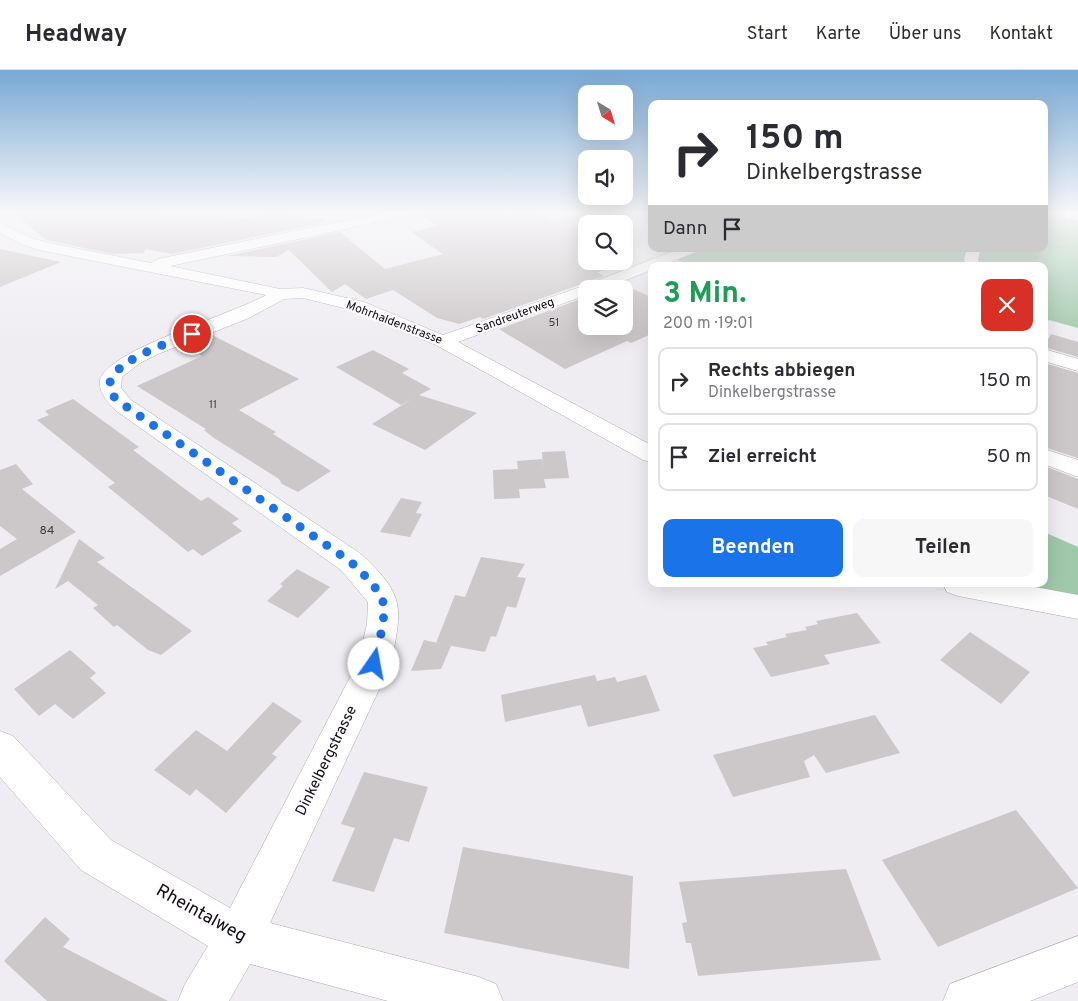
<!DOCTYPE html>
<html lang="de">
<head>
<meta charset="utf-8">
<style>
  body { margin:0; font-family:Overpass,sans-serif; background:#f7f7f7; color:#2b2b33; height:100vh; display:flex; flex-direction:column; font-size:19px; white-space:nowrap }
  * { box-sizing:border-box; margin:0 }
  p { font-size:16px; color:#7c7c81 }
  .icon { flex:none; width:28px; height:28px; fill:none; stroke:currentColor; stroke-width:2; stroke-linecap:round; stroke-linejoin:round }
  .map { position:relative; flex:1; overflow:hidden }
  .side { position:absolute; left:648px; top:192px; width:400px; height:325px; display:flex; flex-direction:column; background:#fff; border-radius:10px; box-shadow:0 5px 20px #0002 }
  .side>* { flex:none }
  .guide { position:absolute; left:648px; top:30px; width:400px; height:152px; border-radius:10px; box-shadow:0 5px 20px #0002; background:#fff; color:#2b2b33; overflow:hidden }
  .needle { width:32px; rotate:142deg }
  .fabs { position:absolute; left:578px; top:15px; display:grid; gap:10px }
  .fabs a { display:grid; place-items:center; width:55px; height:55px; border-radius:10px; background:#fff; box-shadow:0 5px 20px #0002; font-size:25px }
  .pin { position:absolute; display:grid; place-items:center; width:42px; height:42px; color:#fff; margin:-21px; border:2px solid #fff; border-radius:50%; box-shadow:0 1px 5px #0007 }
  .me { position:absolute; width:55px; margin:-28px; rotate:12deg; stroke-linejoin:round; filter:drop-shadow(0 0 4px #0008) }
  .turn { display:flex; align-items:center; gap:18px; height:105px; padding:0 15px; font-size:22px }
  .turn .icon { width:65px; height:65px; stroke-width:2.5 }
  .turn b { display:block; font-size:35px; line-height:42px }
  .then { display:flex; align-items:center; height:48px; padding:0 15px; background:#0003; gap:10px; font-size:19px }
  .round { display:grid; place-items:center; flex:none; width:52px; height:52px; border-radius:10px; background:#f7f7f7 }
  .summary { display:flex; align-items:center; justify-content:space-between; height:85px; padding:0 15px }
  h1 { font-size:30px; font-weight:700; line-height:38px; color:#1e9e55 }
  .button { display:flex; gap:10px; margin-top:auto; padding:10px 15px }
  .button a { flex:1; height:58px; border-radius:10px; background:#1a73e8; color:#fff; font-size:20px; font-weight:700; line-height:58px; text-align:center }
  .button a+a { background:#f7f7f7; color:#2b2b33 }
  ul { padding:0; list-style:none }
  li { display:flex; align-items:center; gap:15px; height:68px; margin:0 10px 8px; padding:0 5px; border:2px solid #e1e1e2; border-radius:10px }
  li div { flex:1 }
  li b { display:block; font-size:19px }
  li em { font-style:normal }
  header { display:flex; align-items:center; gap:30px; box-sizing:border-box; height:70px; padding:0 25px; background:#fff; border-bottom:1px solid #e1e1e2 }
  header strong { font-size:24px }
  nav { display:flex; gap:28px; margin-inline-start:auto; font-size:18px }
  .map>svg:first-child { display:block }
  .green { fill:#a0c8aa }
  .building { fill:#ccc7c8 }
  .lines { fill:none; stroke-linecap:round; stroke-linejoin:round }
  .minor-casing { stroke:#aeacb0; stroke-width:1 }
  .minor { fill:#fff; fill-rule:evenodd }
  .route { stroke:#1a73e8; stroke-width:9; stroke-dasharray:0 16.2 }
  .labels { text-anchor:middle; dominant-baseline:central; stroke-width:4.5; stroke-linejoin:round; paint-order:stroke }
  .far-number-label { font-size:11px; fill:#3e3c3d }
  .far-street-label { font-size:12px; fill:#0e0d0f; stroke:#fdfbff }
  .number-label { font-size:12px; fill:#3e3c3d }
  .street-label { font-size:15px; fill:#0e0d0f; stroke:#fdfbff }
  .near-street-label { font-size:18px; fill:#0e0d0f; stroke:#fdfbff }
</style>
</head>
<body>
<header>
<strong>Headway</strong>
<nav><a>Start</a><a>Karte</a><a>Über uns</a><a>Kontakt</a></nav>
</header>
<div class="map">
<svg width="1078" height="931" viewBox="0 0 1078 931">
  <rect width="100%" height="100%" fill="#efedf2"/>
  <path class="green" d="M1044,142H1059L1078,146V258L1049,250L1044,256V196H695L671,188L691,179H1044Z
    M1044,462L1078,477V529L1003,514H1044Z"/>
  <path class="building" d="M13,142H137L250,148L266,142H286L310,149L321,147L327,152L172,184L145,179L144,183L113,184L46,170Z
    M417,142H538L551,149L586,142V191H592L607,200L597,202L604,206L582,214L483,249L480,247L459,254L437,248L393,220L366,229L345,214L332,222L289,180L276,187L227,186L340,162L385,199L443,184L411,162L438,156Z
    M0,179L61,192L0,217Z
    M622,214L651,227V264L631,273L627,271L565,299L499,259L586,227V256H624V219H610Z
    M1051,264L1078,272V287L1044,277Z
    M212,265L299,309L239,340L276,362L273,364L331,401L298,422L282,414L279,409L214,368L204,360L206,359L137,316L202,286L183,276Z
    M373,280L409,299L402,303L431,319L419,325L477,343L425,380L372,354L413,328L401,335L336,297Z
    M1044,293L1078,303V388L1044,377Z
    M73,329L139,377L133,380L201,431L208,427L239,449L232,453L242,461L202,486L193,479L188,482L108,417L115,413L37,350L49,345L45,341Z
    M565,381L569,408L544,409L546,418L519,419L520,428L494,429L493,400L518,399L517,391L542,389L543,399L542,382Z
    M16,394L33,414L22,419L76,462L0,506V479L17,469L0,456V400Z
    M1044,396L1078,409V439L1044,425Z
    M401,428L422,432L416,443L422,444L410,467L380,462Z
    M79,469L105,488L97,492L192,561L161,585L148,580L117,555L114,557L93,538L98,535L68,511L55,519Z
    M481,487L525,494L517,507L526,508L516,538L507,536L496,567L491,566L485,582L436,573L455,525L465,527Z
    M297,499L330,517L298,548L267,531L283,516L280,514Z
    M857,543L881,573L824,585L830,594L771,607L753,578L768,575L766,572L787,567L785,564L807,560L805,557L818,554L816,551Z
    M970,562L1030,602L1001,634L940,590Z
    M424,570L451,576L441,599L411,601Z
    M70,580L96,603L90,608L106,623L73,649L55,634L39,646L14,619Z
    M595,605L597,611L615,607L617,612L646,605L660,641L588,657L581,635L505,652L501,625Z
    M273,632L302,651L272,684L277,687L226,743L196,719L190,726L154,700L196,660L227,681Z
    M875,645L900,683L826,703L814,685L804,691L810,707L733,727L713,685Z
    M364,702L428,717L409,772L394,768L374,822L332,811L355,758L341,754Z
    M1016,740L1078,818L938,877L882,790Z
    M463,777L633,806L629,899L444,863Z
    M846,799L881,890L698,906L691,873H686L682,853L687,852L679,812Z
    M45,847L70,869L63,877L168,931H47L4,891Z"/>
  <g class="lines">
    <g class="minor-casing">
      <path id="minor" d="M387,142H414L408,146L170,196L280,219L303,218L364,232L443,265L583,216L679,179H698L696,182L661,196H651V200L604,219H586V225L458,272L651,375V392L643,390L436,275L352,240L303,228L284,229L249,248L158,284L140,293L122,307L121,318L131,330L361,484C406,526 402,537 391,594L270,853L479,907L496,914L503,931H388L250,894L229,931H178L185,914L208,876L81,800L0,707V661L13,666L111,770L230,838L358,592L367,554L368,532L341,500L115,340C108,332 98,322 100,310C107,280 236,243 266,225L39,180L21,174L0,163V153L31,168L49,173L151,193L158,189Z
        M1053,142H1078V150L1054,145Z
        M967,179H981L978,189L980,196H966L964,189Z
        M1044,279L1078,289V301L1044,291Z
        M1044,379L1078,390V407L1044,394Z
        M943,514H1019L1078,525V549L958,526L947,522Z
        M1078,866V912L1030,931H943L950,914Z"/>
    </g>
    <use href="#minor" class="minor"/>
  </g>
  <linearGradient id="sky" x2="0" y2="1"><stop stop-color="#78a8d3"/><stop offset="0.52" stop-color="#f8f7f9"/><stop offset="1" stop-color="#f8f7f9" stop-opacity="0"/></linearGradient>
  <rect width="1078" height="273" fill="url(#sky)"/>
  <g class="lines">
    <path class="route" d="M192,264C174,271 95,295 112,324C114,328 120,331 124,335L351,492C362,503 378,517 383,532C387,547 377,579 374,594"/>
  </g>
  <g class="labels">
    <g class="far-number-label">
      <text x="554" y="253">51</text>
      <text x="213" y="335">11</text>
    </g>
    <g class="far-street-label">
      <text transform="translate(515 246) rotate(-20)">Sandreuterweg</text>
      <text transform="translate(394 253) rotate(21)">Mohrhaldenstrasse</text>
    </g>
    <g class="number-label">
      <text x="47" y="461">84</text>
    </g>
    <g class="street-label">
      <text transform="translate(327 691) rotate(-64)">Dinkelbergstrasse</text>
    </g>
    <g class="near-street-label">
      <text transform="translate(201 844) rotate(29)">Rheintalweg</text>
    </g>
  </g>
</svg>
<div class="fabs">
<a><svg class="needle" viewBox="-14 -14 28 28"><path d="M0-13l5 13h-10z" fill="#e53935"/><path d="M0 13l5-13h-10z" fill="#7c7c81"/></svg></a>
<a><svg class="icon" aria-label="sound" viewBox="0 0 24 24"><path d="M4 9h4l5-4v14l-5-4H4zM17 9q2 3 0 6"/></svg></a>
<a><svg class="icon" aria-label="search" viewBox="0 0 24 24"><circle cx="10" cy="10" r="6"/><path d="M15 15l6 6"/></svg></a>
<a><svg class="icon" aria-label="layers" viewBox="0 0 24 24"><path d="M12 4l9 5-9 5-9-5zM3 14l9 5 9-5"/></svg></a>
</div>
<div class="pin" style="left:192px;top:264px;background:#d93025"><svg class="icon" aria-label="arrive" viewBox="0 0 24 24"><path d="M6 21V4h12l-3 4 3 4H6"/></svg></div>
<svg class="me" style="left:374px;top:594px" viewBox="-20 -20 40 40"><circle r="19" fill="#fff"/><path d="M0-13L10 11 0 6-10 11z" fill="#1a73e8"/></svg>
<div class="guide">
<div class="turn"><svg class="icon" aria-label="right" viewBox="0 0 24 24"><path d="M7 20v-9h11M14 6l5 5-5 5"/></svg><div><b>150 m</b>Dinkelbergstrasse</div></div>
<div class="then">Dann<svg class="icon" aria-label="arrive" viewBox="0 0 24 24"><path d="M6 21V4h12l-3 4 3 4H6"/></svg></div>
</div>
<section class="side">
<div class="summary"><div><h1>3 Min.</h1><p>200 m · 19:01</p></div><a class="round" style="background:#d93025;color:#fff"><svg class="icon" aria-label="close" viewBox="0 0 24 24"><path d="M6 6l12 12M18 6L6 18"/></svg></a></div>
<ul>
<li><svg class="icon" aria-label="right" viewBox="0 0 24 24"><path d="M7 20v-9h11M14 6l5 5-5 5"/></svg><div><b>Rechts abbiegen</b><p>Dinkelbergstrasse</p></div><em>150 m</em></li>
<li><svg class="icon" aria-label="arrive" viewBox="0 0 24 24"><path d="M6 21V4h12l-3 4 3 4H6"/></svg><div><b>Ziel erreicht</b></div><em>50 m</em></li>
</ul>
<div class="button"><a>Beenden</a><a>Teilen</a></div>
</section>
</div>
</body>
</html>
